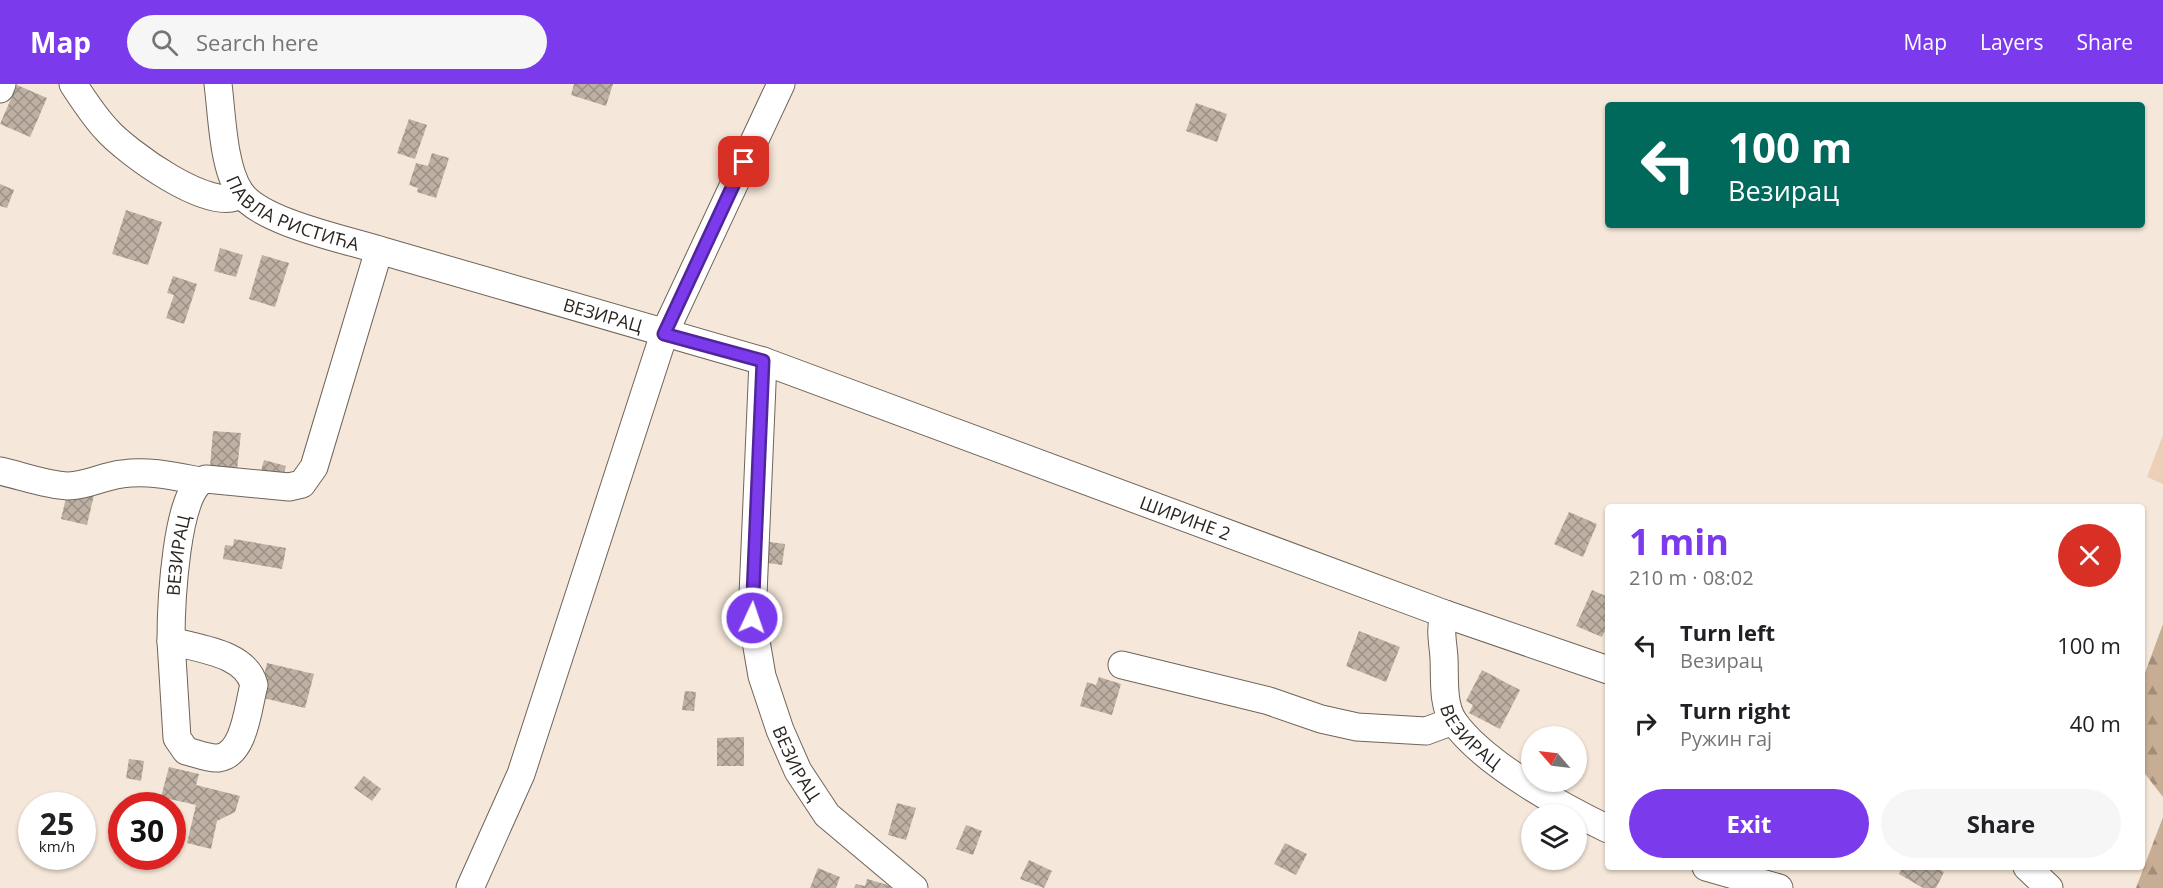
<!DOCTYPE html>
<html lang="en">
<head>
<meta charset="utf-8">
<style>
  body { margin:0; font-family:"Open Sans",sans-serif; background:#f6f6f6; color:#202124; height:100vh; display:flex; flex-direction:column; font-size:22px; white-space:nowrap }
  * { box-sizing:border-box; margin:0 }
  p { font-size:20px; color:#757577 }
  .icon { flex:none; width:33px; height:33px; fill:none; stroke:currentColor; stroke-width:2; stroke-linecap:round; stroke-linejoin:round }
  .map { position:relative; flex:1; overflow:hidden }
  .panel { position:absolute; left:1605px; top:420px; width:540px; height:366px; display:flex; flex-direction:column; background:#fff; border-radius:6px; box-shadow:0 2px 4px #0004 }
  .panel>* { flex:none }
  .banner { position:absolute; left:1605px; top:18px; width:540px; height:126px; border-radius:6px; box-shadow:0 2px 4px #0004; background:#00695c; color:#fff; overflow:hidden }
  .needle { width:39px; rotate:298deg }
  .controls { position:absolute; left:1521px; top:642px; display:grid; gap:12px }
  .controls a { display:grid; place-items:center; width:66px; height:66px; border-radius:50%; background:#fff; box-shadow:0 2px 4px #0004; font-size:30px }
  .speed { position:absolute; left:18px; top:708px; display:flex; gap:12px; font-size:30px; font-weight:700; text-align:center }
  .speed>* { display:grid; place-content:center; width:78px; height:78px; border-radius:50%; background:#fff; box-shadow:0 2px 4px #0004; line-height:1 }
  .speed small { font-size:15px; font-weight:400 }
  .speed .limit { border:9px solid #d22; background:#fff; color:#111 }
  .pin { position:absolute; display:grid; place-items:center; width:51px; height:51px; color:#fff; margin:-26px; border-radius:12px; box-shadow:0 3px 9px #0006 }
  .me { position:absolute; width:66px; margin:-33px; rotate:3deg; stroke-linejoin:round; filter:drop-shadow(0 0 4px #0008) }
  .turn { display:flex; align-items:center; gap:21px; height:126px; padding:0 24px; font-size:27px }
  .turn .icon { width:78px; height:78px; stroke-width:2.5 }
  .turn b { display:block; font-size:42px; line-height:51px }
  .round { display:grid; place-items:center; flex:none; width:63px; height:63px; border-radius:32px; background:#f6f6f6 }
  .summary { display:flex; align-items:center; justify-content:space-between; height:102px; padding:0 24px }
  h1 { font-size:36px; font-weight:700; line-height:45px; color:#7c3aed }
  .cta { display:flex; gap:12px; margin-top:auto; padding:12px 24px }
  .cta a { flex:1; height:69px; border-radius:36px; background:#7c3aed; color:#fff; font-size:24px; font-weight:700; line-height:69px; text-align:center }
  .cta a+a { background:#f6f6f6; color:#202124 }
  ul { padding:0; list-style:none }
  li { display:flex; align-items:center; gap:18px; height:78px; padding:0 24px }
  li div { flex:1 }
  li b { display:block; font-size:22px }
  li em { font-style:normal }
  header { display:flex; align-items:center; gap:36px; box-sizing:border-box; height:84px; padding:0 30px; background:#7c3aed; color:#fff }
  header strong { font-size:28px }
  nav { display:flex; gap:33px; margin-inline-start:auto; font-size:21px }
  .search { width:420px; height:54px; background:#f6f6f6; display:flex; align-items:center; gap:15px; box-sizing:border-box; padding:0 21px; border-radius:33px; color:#757577; font-size:22px }
  .map>svg:first-child { display:block }
  .grass { fill:#ebd0b7 }
  .forest { fill:url(#forest-firs) }
  .building { fill:url(#building-cross-hatch) }
  .lines { fill:none; stroke-linecap:round; stroke-linejoin:round }
  .minor-casing { stroke:#706458; stroke-width:29 }
  .minor { stroke:#fff; stroke-width:27 }
  .route-casing { stroke:#51269a; stroke-width:15 }
  .route { stroke:#7c3aed; stroke-width:10 }
  .labels { text-anchor:middle; dominant-baseline:central; stroke-width:4.5; stroke-linejoin:round; paint-order:stroke }
  .street-label { font-size:18px; fill:#2b2621; stroke:#fff }
</style>
</head>
<body>
<header>
<strong>Map</strong>
<div class="search"><svg class="icon" aria-label="search" viewBox="0 0 24 24"><circle cx="10" cy="10" r="6"/><path d="M15 15l6 6"/></svg>Search here</div>
<nav><a>Map</a><a>Layers</a><a>Share</a></nav>
</header>
<div class="map">
<svg width="2163" height="804" viewBox="0 0 2163 804">
  <defs>
    <pattern id="forest-firs" width="22" height="20" patternUnits="userSpaceOnUse" patternTransform="scale(1.5)"><rect width="22" height="20" fill="#c7ad93"/><path d="M5 1l3.5 6h-7zM16 11l3.5 6h-7z" fill="#a28d78"/></pattern>
    <pattern id="building-cross-hatch" width="8" height="8" patternUnits="userSpaceOnUse" patternTransform="scale(1.5)"><rect width="8" height="8" fill="#beb1a4"/><path d="M0 0l8 8M0 8l8-8" fill="none" stroke="#9b9085"/></pattern>
  </defs>
  <rect width="100%" height="100%" fill="#f5e7d9"/>
  <path class="grass" d="M2163,351V400L2147,393Z"/>
  <path class="forest" d="M2163,540V713L2142,686V597Z
    M2163,733V804H2136Z"/>
  <path class="building" d="M574,0H613L606,22L571,11Z
    M17,1L47,14L30,53L0,40Z
    M1196,19L1227,30L1217,58L1186,47Z
    M409,35L427,41L415,75L397,69Z
    M432,69L449,74L436,114L417,108L418,104L409,101L416,79L428,82Z
    M0,100L14,106L7,124L0,122Z
    M126,126L162,138L148,181L112,170Z
    M220,164L243,171L236,193L214,187Z
    M262,171L289,179L275,223L249,215Z
    M173,192L197,200L184,240L166,234L174,211L167,209Z
    M213,347L241,349L237,386L210,383Z
    M264,376L286,382L282,397L260,391Z
    M68,405L94,411L87,441L61,435Z
    M1569,428L1597,440L1583,473L1554,460Z
    M234,455L286,464L282,485L223,475L225,461L233,462Z
    M763,457L785,460L782,481L760,478Z
    M1592,506L1608,513V540L1602,553L1576,542Z
    M1359,547L1400,563L1386,598L1346,582Z
    M267,579L314,590L305,624L259,613Z
    M1482,586L1520,606L1500,645L1469,629L1473,621L1466,617Z
    M1099,593L1121,600L1112,631L1080,622L1087,598L1096,601Z
    M685,607L696,608L694,627L682,626Z
    M744,653V682H717V654Z
    M129,675L144,677L141,697L126,694Z
    M169,683L199,690L196,701L240,712L235,728L217,737L211,765L187,759L196,721L161,713Z
    M364,692L381,705L372,717L354,704Z
    M897,719L916,724L906,756L888,751Z
    M966,741L982,747L973,771L956,765Z
    M1285,759L1307,770L1296,791L1274,780Z
    M1029,776L1052,787L1044,804L1020,795Z
    M1903,783H1935L1944,788L1936,804H1923L1899,790Z
    M818,784L840,793L836,804H810Z
    M867,795L891,802L890,804H854L856,800L865,802Z"/>
  <g class="lines">
    <g class="minor-casing">
      <g id="minor">
        <path d="M73,0C83,15 93,31 106,45C125,67 213,132 241,110"/>
        <path id="s1" d="M218,0C222,31 223,83 240,108C260,138 344,155 379,166"/>
        <path d="M0,5L2,0"/>
        <path id="s2" d="M763,277L752,534L762,592L780,646L798,687L827,731L914,804"/>
        <path d="M0,387C22,392 46,401 68,402C87,402 103,392 122,390C148,386 174,392 200,397"/>
        <path id="s3" d="M1445,530C1439,545 1443,558 1444,574C1445,594 1442,621 1454,638C1483,679 1562,723 1608,745"/>
        <path id="s4" d="M171,557C171,528 175,402 206,395L289,403L302,400L314,383L379,166L763,277L1445,530L1608,586"/>
        <path d="M171,557C199,565 246,569 254,601C248,622 245,671 218,674C209,675 195,669 186,667L177,654Z"/>
        <path d="M1122,581L1269,617L1321,635L1357,643L1426,647L1453,637"/>
        <path d="M1706,783L1779,804"/>
        <path d="M2027,783L2049,804"/>
        <path d="M470,804L521,690L664,250L781,0"/>
      </g>
    </g>
    <use href="#minor" class="minor"/>
  </g>
  <g class="lines">
    <g class="route-casing">
      <path id="route" d="M744,78L664,250L763,277L752,534"/>
    </g>
    <use href="#route" class="route"/>
  </g>
  <g class="labels">
    <g class="street-label">
      <text stroke="none"><textPath href="#s1" startOffset="168">ПАВЛА РИСТИЋА</textPath></text>
      <text stroke="none"><textPath href="#s4" startOffset="748">ВЕЗИРАЦ</textPath></text>
      <text stroke="none"><textPath href="#s4" startOffset="1365">ШИРИНЕ 2</textPath></text>
      <text stroke="none"><textPath href="#s4" startOffset="86">ВЕЗИРАЦ</textPath></text>
      <text stroke="none"><textPath href="#s3" startOffset="132">ВЕЗИРАЦ</textPath></text>
      <text stroke="none"><textPath href="#s2" startOffset="410">ВЕЗИРАЦ</textPath></text>
    </g>
  </g>
</svg>
<div class="controls">
<a><svg class="needle" viewBox="-14 -14 28 28"><path d="M0-13l5 13h-10z" fill="#e53935"/><path d="M0 13l5-13h-10z" fill="#757577"/></svg></a>
<a><svg class="icon" aria-label="layers" viewBox="0 0 24 24"><path d="M12 4l9 5-9 5-9-5zM3 14l9 5 9-5"/></svg></a>
</div>
<div class="speed"><div>25<small>km/h</small></div><div class="limit">30</div></div>
<div class="pin" style="left:744px;top:78px;background:#d93025"><svg class="icon" aria-label="arrive" viewBox="0 0 24 24"><path d="M6 21V4h12l-3 4 3 4H6"/></svg></div>
<svg class="me" style="left:752px;top:534px" viewBox="-20 -20 40 40"><circle r="17" fill="#7c3aed" stroke="#fff" stroke-width="3"/><path d="M0-11L8 9 0 5-8 9z" fill="#fff"/></svg>
<div class="banner">
<div class="turn"><svg class="icon" aria-label="left" viewBox="0 0 24 24"><path d="M17 20v-9H6M10 6l-5 5 5 5"/></svg><div><b>100 m</b>Везирац</div></div>
</div>
<section class="panel">
<div class="summary"><div><h1>1 min</h1><p>210 m · 08:02</p></div><a class="round" style="background:#d93025;color:#fff"><svg class="icon" aria-label="close" viewBox="0 0 24 24"><path d="M6 6l12 12M18 6L6 18"/></svg></a></div>
<ul>
<li><svg class="icon" aria-label="left" viewBox="0 0 24 24"><path d="M17 20v-9H6M10 6l-5 5 5 5"/></svg><div><b>Turn left</b><p>Везирац</p></div><em>100 m</em></li>
<li><svg class="icon" aria-label="right" viewBox="0 0 24 24"><path d="M7 20v-9h11M14 6l5 5-5 5"/></svg><div><b>Turn right</b><p>Ружин гај</p></div><em>40 m</em></li>
</ul>
<div class="cta"><a>Exit</a><a>Share</a></div>
</section>
</div>
</body>
</html>
